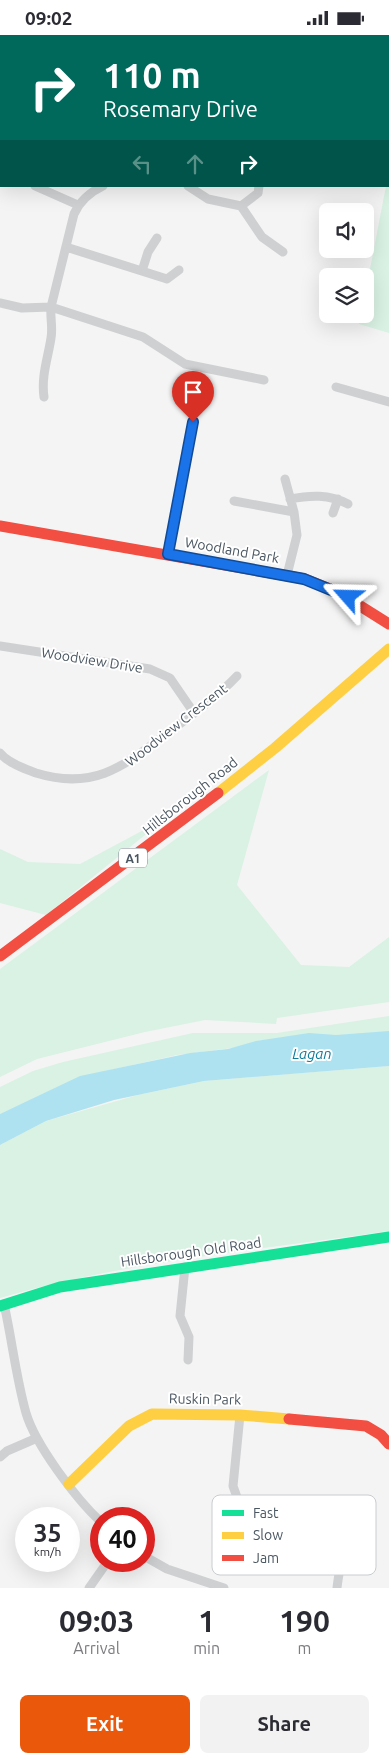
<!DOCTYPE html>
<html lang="en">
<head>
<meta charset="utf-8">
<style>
  body { margin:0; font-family:Ubuntu,sans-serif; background:#f2f2f3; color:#2b2b33; height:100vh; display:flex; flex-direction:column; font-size:19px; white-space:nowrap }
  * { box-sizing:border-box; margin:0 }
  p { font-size:16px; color:#7c7c81 }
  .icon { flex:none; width:28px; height:28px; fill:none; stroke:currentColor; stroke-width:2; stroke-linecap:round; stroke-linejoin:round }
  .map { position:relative; height:1553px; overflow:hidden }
  .drawer { display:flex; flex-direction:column; background:#fff; flex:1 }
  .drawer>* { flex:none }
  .top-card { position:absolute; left:0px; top:0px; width:390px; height:152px; box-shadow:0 5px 20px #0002; background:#00695c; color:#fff; overflow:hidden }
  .controls { position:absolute; left:319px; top:168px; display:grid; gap:10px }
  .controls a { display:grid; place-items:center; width:55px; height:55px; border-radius:8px; background:#fff; box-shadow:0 5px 20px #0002; font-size:25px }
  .speed { position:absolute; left:15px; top:1472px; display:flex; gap:10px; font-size:25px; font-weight:700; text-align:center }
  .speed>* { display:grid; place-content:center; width:65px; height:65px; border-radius:50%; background:#fff; box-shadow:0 5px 20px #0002; line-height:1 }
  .speed small { font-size:12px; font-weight:400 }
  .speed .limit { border:8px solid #d22; background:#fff; color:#111 }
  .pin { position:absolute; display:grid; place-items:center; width:42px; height:42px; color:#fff; margin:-51px -21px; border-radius:50% 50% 50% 0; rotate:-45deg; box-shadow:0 0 5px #0007 }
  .pin .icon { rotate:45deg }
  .me { position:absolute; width:55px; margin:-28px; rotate:295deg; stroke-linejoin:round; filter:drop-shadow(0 0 4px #0008) }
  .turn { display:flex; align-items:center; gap:18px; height:105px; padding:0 20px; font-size:22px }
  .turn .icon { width:65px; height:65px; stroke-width:2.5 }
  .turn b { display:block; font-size:35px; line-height:42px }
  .lanes { display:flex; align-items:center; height:48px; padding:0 20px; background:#0003; justify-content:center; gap:25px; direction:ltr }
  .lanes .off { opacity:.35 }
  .eta { display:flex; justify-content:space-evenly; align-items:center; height:85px; text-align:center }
  .eta b { font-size:30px; font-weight:700; line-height:35px }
  .button { display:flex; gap:10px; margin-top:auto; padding:10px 20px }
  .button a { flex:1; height:58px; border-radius:8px; background:#ea580c; color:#fff; font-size:20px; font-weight:700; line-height:58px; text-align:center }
  .button a+a { background:#f2f2f3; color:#2b2b33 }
  .status { display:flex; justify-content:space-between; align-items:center; height:35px; padding:0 25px; background:#fff; direction:ltr }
  .status svg { height:14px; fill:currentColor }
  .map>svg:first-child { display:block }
  .green { fill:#d9f2e3 }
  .water { fill:#aee2f0 }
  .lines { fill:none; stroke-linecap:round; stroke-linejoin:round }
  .street { stroke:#ced0d2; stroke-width:9 }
  .fast { stroke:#16e098; stroke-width:11 }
  .slow { stroke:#ffcf43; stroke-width:11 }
  .jam { stroke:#f24e42; stroke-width:11 }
  .route-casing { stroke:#114b97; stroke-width:12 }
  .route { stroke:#1a73e8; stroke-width:9 }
  .labels { text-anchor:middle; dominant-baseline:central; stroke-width:4; stroke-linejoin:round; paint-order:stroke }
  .shield { fill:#fff; stroke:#808990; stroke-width:1 }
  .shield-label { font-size:12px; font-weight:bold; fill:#4a5661 }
  .street-label { font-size:14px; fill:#4a5661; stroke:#fff }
  .water-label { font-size:15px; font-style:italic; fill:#0c7c9b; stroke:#fff }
  .key { fill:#fff; stroke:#c9ccd0; stroke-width:1 }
  .key-label { font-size:14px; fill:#4a5661 }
</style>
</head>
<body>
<div class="status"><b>09:02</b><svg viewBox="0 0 49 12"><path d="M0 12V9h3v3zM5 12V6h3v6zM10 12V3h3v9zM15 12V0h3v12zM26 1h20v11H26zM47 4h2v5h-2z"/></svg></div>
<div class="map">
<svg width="389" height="1553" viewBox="0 0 389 1553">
  <rect width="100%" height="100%" fill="#f4f4f4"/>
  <path class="green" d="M389,136V298L359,289L361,279H365V260L386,151H389Z
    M269,735L237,850L301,930L349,932L389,902V967L277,983L276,989L205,985L145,997L37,1024L0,1042V934Z
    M166,783L46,880L0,868V814L28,827L80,829Z
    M389,981V998L278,1003L232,1013L177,1020L84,1041L0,1079V1052L33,1036L63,1027L193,998H277Z
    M389,1031V1196C259,1215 126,1226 0,1263V1110L46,1086L138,1060L204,1046Z"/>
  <path class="water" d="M389,996V1031L204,1046L114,1065L46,1086L0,1110V1079L80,1041L190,1018L228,1014L256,1006L309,998L336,1000Z"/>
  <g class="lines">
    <path class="street" d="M108,0L113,1
      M0,137H1
      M35,151L78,170
      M188,151L208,164L241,171L258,158L259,151
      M241,171L262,202L283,217
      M66,212L167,244L179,235
      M142,236L148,217L157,203
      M0,268L22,273L51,272L143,302L185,329L264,345
      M336,352L389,367
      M44,362C41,341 48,323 51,303C53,293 50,282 51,272L74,179C80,166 90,157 103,151
      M285,444L294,477L297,500L287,540
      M290,464C310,460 329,459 348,469
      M234,466L294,477
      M333,478L338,464
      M168,519L193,387
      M0,611L150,634L170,643L194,678
      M0,718C8,728 25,734 36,738C97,757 127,728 173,694C196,677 218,661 237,641
      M185,1232L180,1281L189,1302L188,1325
      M4,1269C12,1305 16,1342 26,1378C35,1409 76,1464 101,1487
      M240,1380L233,1451L238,1465L250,1471L324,1478C352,1495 340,1525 337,1553
      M0,1422L7,1416L37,1403
      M144,1521L167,1534L224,1553
      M89,1553L108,1526"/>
    <path class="fast" d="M0,1271L60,1252L389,1202"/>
    <path class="slow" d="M218,758L275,713L389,614
      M69,1449L129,1391L152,1379L240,1380L289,1384"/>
    <path class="jam" d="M0,491L305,544L338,557L389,589
      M0,921L218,758
      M289,1384L366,1391L381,1400L389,1409"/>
  </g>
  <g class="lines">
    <g class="route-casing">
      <path id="route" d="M193,387L168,519L304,544L348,562"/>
    </g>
    <use href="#route" class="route"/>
  </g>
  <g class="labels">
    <rect class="shield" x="119" y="813.5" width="28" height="19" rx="4"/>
    <g class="shield-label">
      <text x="133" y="823">A1</text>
    </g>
    <g class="street-label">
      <text transform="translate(232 515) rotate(10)">Woodland Park</text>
      <text transform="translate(92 625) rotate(9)">Woodview Drive</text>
      <text transform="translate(176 690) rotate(-38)">Woodview Crescent</text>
      <text transform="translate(190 761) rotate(-38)">Hillsborough Road</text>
      <text transform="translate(191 1217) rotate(-8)">Hillsborough Old Road</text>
      <text transform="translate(205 1364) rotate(1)">Ruskin Park</text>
    </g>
    <g class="water-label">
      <text x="312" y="1018">Lagan</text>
    </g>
  </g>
  <rect x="212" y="1460" width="164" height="80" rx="8" class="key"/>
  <rect x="222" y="1475" width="22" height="6" fill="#16e098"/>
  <rect x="222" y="1497" width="22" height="7" fill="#ffcf43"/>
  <rect x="222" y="1520" width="22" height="6" fill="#f24e42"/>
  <g class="key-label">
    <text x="253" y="1483">Fast</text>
    <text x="253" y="1505">Slow</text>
    <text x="253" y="1528">Jam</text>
  </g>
</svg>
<div class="controls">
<a><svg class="icon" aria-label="sound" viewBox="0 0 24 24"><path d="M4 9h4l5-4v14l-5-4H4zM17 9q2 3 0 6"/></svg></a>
<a><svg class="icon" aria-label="layers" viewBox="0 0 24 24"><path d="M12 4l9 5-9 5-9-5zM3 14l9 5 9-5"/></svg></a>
</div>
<div class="speed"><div>35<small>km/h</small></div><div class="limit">40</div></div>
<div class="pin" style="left:193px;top:387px;background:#d93025"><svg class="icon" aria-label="arrive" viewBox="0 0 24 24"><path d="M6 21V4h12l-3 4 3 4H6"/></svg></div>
<svg class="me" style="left:348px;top:562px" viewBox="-20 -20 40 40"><path d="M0-17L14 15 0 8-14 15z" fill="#1a73e8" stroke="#fff" stroke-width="4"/></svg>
<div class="top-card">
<div class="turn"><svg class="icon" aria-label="right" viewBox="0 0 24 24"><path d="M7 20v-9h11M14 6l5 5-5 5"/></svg><div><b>110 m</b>Rosemary Drive</div></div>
<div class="lanes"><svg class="icon off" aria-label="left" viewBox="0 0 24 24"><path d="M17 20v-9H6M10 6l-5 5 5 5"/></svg><svg class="icon off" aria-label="ahead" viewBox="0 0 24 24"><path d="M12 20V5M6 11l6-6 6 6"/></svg><svg class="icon" aria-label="right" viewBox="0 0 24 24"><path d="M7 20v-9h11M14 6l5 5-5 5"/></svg></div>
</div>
</div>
<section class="drawer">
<div class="eta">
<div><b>09:03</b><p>Arrival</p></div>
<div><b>1</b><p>min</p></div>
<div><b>190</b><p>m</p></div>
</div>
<div class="button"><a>Exit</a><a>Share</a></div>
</section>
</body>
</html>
